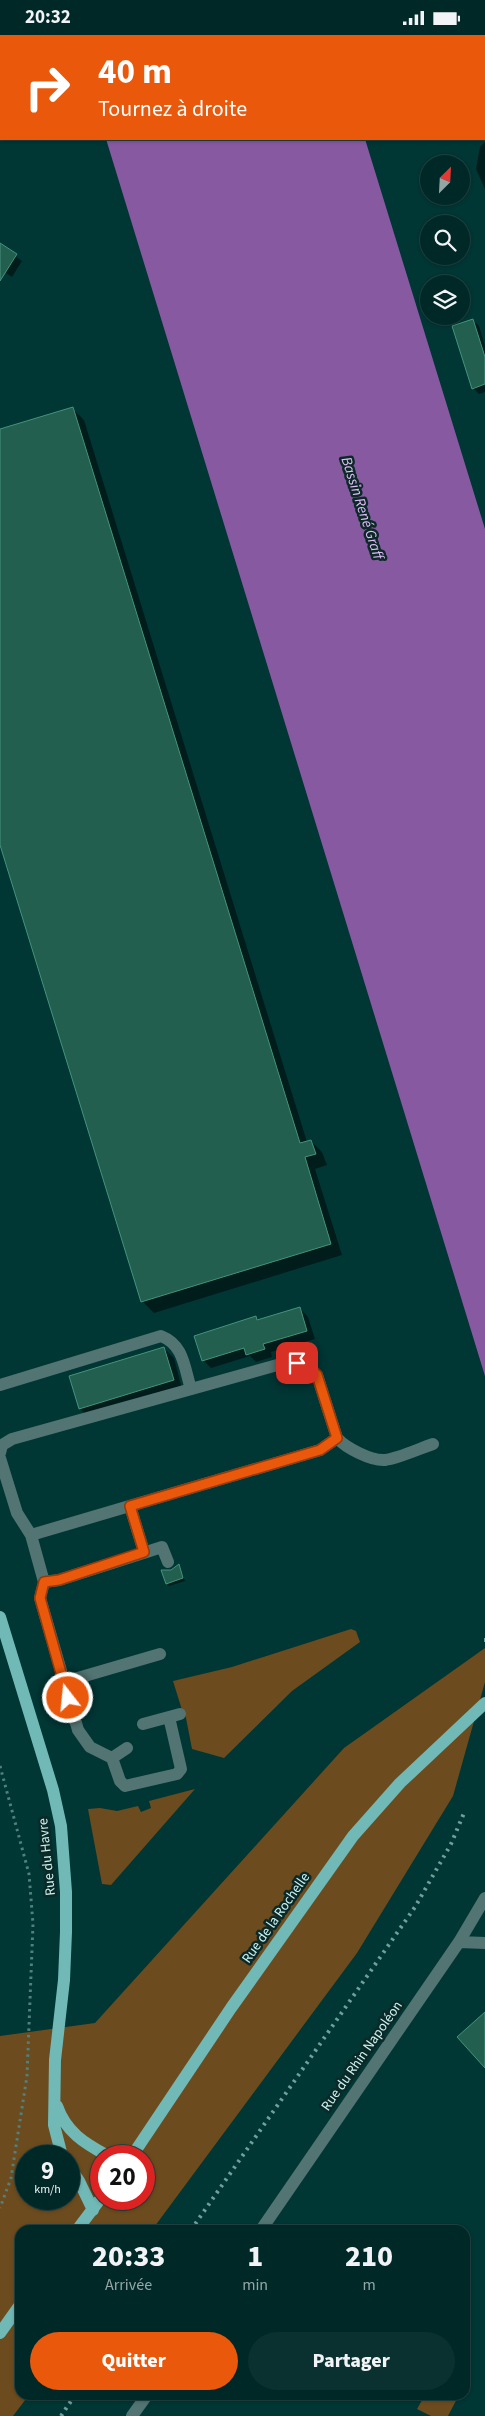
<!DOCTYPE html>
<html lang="fr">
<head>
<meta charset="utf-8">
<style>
  body { margin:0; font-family:"Source Sans 3",sans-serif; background:#0a302f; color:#f1f3f6; height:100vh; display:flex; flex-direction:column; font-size:19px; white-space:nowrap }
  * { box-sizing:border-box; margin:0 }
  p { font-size:16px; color:#95a6a7 }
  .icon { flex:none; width:28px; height:28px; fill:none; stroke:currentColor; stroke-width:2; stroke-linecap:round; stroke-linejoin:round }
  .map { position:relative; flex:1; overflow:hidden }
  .sheet { position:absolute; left:15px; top:2190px; width:455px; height:175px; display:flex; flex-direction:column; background:#002827; border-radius:15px; box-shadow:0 1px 4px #0004,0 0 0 1px #244 }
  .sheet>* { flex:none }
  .hud { position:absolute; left:0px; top:0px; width:485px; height:105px; box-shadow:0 1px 4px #0004,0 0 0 1px #244; background:#ea580c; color:#fff; overflow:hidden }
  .needle { width:32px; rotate:24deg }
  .fabs { position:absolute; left:420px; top:120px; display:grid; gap:10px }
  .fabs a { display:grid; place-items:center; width:50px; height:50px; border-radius:50%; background:#002827; box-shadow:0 1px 4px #0004,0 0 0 1px #244; font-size:25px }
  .speed { position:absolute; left:15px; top:2110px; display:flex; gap:10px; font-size:25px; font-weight:700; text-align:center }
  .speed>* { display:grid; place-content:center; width:65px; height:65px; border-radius:50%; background:#002827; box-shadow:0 1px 4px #0004,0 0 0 1px #244; line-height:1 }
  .speed small { font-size:12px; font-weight:400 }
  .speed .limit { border:8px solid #d22; background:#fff; color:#111 }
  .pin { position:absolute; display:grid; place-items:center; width:42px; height:42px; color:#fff; margin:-21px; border-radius:10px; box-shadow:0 2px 8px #0006 }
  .me { position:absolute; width:55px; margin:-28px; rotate:344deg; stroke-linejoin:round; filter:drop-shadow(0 0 4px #0008) }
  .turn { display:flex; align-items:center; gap:18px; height:105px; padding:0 15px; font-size:22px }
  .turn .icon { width:65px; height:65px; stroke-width:2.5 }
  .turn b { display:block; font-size:35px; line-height:42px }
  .eta { display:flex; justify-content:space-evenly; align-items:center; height:85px; text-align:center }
  .eta b { font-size:30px; font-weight:800; line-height:35px }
  .cta { display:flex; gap:10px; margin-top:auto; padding:10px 15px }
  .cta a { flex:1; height:58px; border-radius:30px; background:#ea580c; color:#fff; font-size:20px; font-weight:800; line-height:58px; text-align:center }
  .cta a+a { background:#0a302f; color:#f1f3f6 }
  .status { display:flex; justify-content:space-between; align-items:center; height:35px; padding:0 25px; background:#002827; direction:ltr }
  .status svg { height:14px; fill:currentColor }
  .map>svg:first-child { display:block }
  .green { fill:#6c4b1e; fill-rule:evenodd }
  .water { fill:#8659a1 }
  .shadow { fill:#0007 }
  .building { fill:#225f4e; stroke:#44947c }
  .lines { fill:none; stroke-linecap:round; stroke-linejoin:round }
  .path { stroke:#4f817f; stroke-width:3; stroke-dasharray:2.5 4; stroke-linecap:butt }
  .minor { stroke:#527472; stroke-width:12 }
  .major { stroke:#70b9b6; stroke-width:12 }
  .rail { stroke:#70a09e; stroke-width:4; stroke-dasharray:2.5 5; stroke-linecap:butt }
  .route-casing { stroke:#983908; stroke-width:12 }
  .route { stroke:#ea580c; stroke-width:9 }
  .labels { text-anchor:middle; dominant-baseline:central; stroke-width:5; stroke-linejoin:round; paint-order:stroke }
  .street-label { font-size:14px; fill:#caf4f2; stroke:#0c2928 }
  .water-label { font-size:15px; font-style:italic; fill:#e2befa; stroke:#0c2928 }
</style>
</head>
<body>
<div class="status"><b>20:32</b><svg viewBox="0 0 49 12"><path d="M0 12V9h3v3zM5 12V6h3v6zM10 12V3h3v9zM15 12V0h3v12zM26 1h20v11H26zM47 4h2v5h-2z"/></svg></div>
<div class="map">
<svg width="485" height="2381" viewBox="0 0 485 2381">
  <rect width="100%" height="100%" fill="#003634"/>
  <path class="green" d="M351,1594L356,1596L360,1607L292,1656L224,1723L192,1714L185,1678L182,1675L173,1646L232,1632Z
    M485,1613V1647L453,1761L357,1918L152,2195H20V2360H29L13,2381H0V2001L95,1988L344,1713ZM26,2121H69V2164H26ZM101,2121H144V2164H101Z
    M195,1754L111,1850L102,1849L88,1774L100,1773L117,1776L138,1771L141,1777L151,1773L149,1766Z
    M425,2360H459L448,2381H431L417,2374Z"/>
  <path class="water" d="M74,0H334V1H74Z
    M106,104H365L485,494V1341Z"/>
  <path class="shadow" d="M485,0V83L484,1H482Z
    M485,107V154L476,134L480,112Z
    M0,210L22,226L12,242L0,234Z
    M473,285L479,291L485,311V357L479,359L473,353Z
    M73,374L84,385L307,1107L311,1106L322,1117L327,1130L315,1134L342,1220L154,1278L143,1267L0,806V395Z
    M300,1273L308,1282L315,1304L271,1317L272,1322L256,1327L250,1321L211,1333L203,1325L255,1282L259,1286Z
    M165,1314L174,1323L182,1354L89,1383L80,1374L70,1342Z
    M179,1531L185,1546L169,1551L167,1548Z"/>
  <path class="building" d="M0,208L17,219L0,246Z
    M473,284L485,322V349L472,354L452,291Z
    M73,372L300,1108L311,1105L316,1119L305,1122L331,1209L141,1267L0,810V394Z
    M300,1272L307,1296L263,1309L265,1314L246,1320L244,1313L202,1326L194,1301L256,1281L257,1285Z
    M164,1312L174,1345L79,1374L69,1341Z
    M179,1529L183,1543L166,1549L161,1535H171Z
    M485,1977V2033L457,2002Z"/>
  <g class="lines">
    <path class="path" d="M0,1731L29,1839L33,1889L27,2041L11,2143L0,2173"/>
    <path class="minor" d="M0,1350L161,1301C184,1310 184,1332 191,1354
      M0,1418L2,1410L12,1404L288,1327L309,1332L317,1340L337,1403C346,1413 371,1426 385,1425C400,1423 418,1414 433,1409
      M0,1423L17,1478L31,1500L44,1547L40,1563L78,1695L90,1712L112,1723L120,1746L125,1751L177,1739L181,1734L169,1682
      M130,1471L144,1517
      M31,1500L320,1415L337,1403
      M44,1547L59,1545L162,1512L168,1527
      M64,1647L160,1619
      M143,1689L180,1679
      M112,1723L127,1713
      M459,1907L485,1908
      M261,2195L459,1907L485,1863
      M132,2381L147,2360"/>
    <path class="major" d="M0,1582L53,1755L61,1791L66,1857V1897L64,1945L55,2025L54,2090L62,2121
      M57,2071C66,2097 84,2108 108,2121
      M132,2121L231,1973L353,1801L400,1748L485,1668
      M69,2131L79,2146L93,2175
      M77,2195L101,2163
      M0,2298L20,2270"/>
    <path class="rail" d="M484,1605H485
      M191,2195L415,1872L451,1809L464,1778
      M61,2381L75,2360"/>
  </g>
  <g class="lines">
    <g class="route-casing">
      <path id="route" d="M68,1663L40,1563L44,1547L59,1545L144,1517L130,1471L320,1415L337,1403L317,1340L309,1332L297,1328"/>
    </g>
    <use href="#route" class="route"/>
  </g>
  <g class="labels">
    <g class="street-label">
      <text transform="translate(47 1822) rotate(-96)">Rue du Havre</text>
      <text transform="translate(276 1883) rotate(-55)">Rue de la Rochelle</text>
      <text transform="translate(362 2021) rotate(-55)">Rue du Rhin Napoléon</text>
    </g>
    <g class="water-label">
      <text transform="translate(362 473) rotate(72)">Bassin René Graff</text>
    </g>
  </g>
</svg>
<div class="fabs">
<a><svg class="needle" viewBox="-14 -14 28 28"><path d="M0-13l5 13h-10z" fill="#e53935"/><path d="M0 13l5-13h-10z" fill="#95a6a7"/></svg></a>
<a><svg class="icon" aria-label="search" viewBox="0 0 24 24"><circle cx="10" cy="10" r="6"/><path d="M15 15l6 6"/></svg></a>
<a><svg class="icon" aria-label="layers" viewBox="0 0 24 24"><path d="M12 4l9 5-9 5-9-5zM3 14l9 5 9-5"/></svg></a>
</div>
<div class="speed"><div>9<small>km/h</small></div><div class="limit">20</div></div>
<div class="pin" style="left:297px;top:1328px;background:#d93025"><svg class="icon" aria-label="arrive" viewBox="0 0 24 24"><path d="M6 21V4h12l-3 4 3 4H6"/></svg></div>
<svg class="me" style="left:68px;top:1663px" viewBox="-20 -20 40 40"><circle r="17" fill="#ea580c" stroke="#fff" stroke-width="3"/><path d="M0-11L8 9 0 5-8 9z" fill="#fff"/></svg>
<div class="hud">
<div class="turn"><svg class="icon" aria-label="right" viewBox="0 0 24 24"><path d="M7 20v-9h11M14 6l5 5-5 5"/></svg><div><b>40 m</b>Tournez à droite</div></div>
</div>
<section class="sheet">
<div class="eta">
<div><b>20:33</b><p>Arrivée</p></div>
<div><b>1</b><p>min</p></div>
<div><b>210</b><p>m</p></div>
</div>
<div class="cta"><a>Quitter</a><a>Partager</a></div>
</section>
</div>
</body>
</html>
